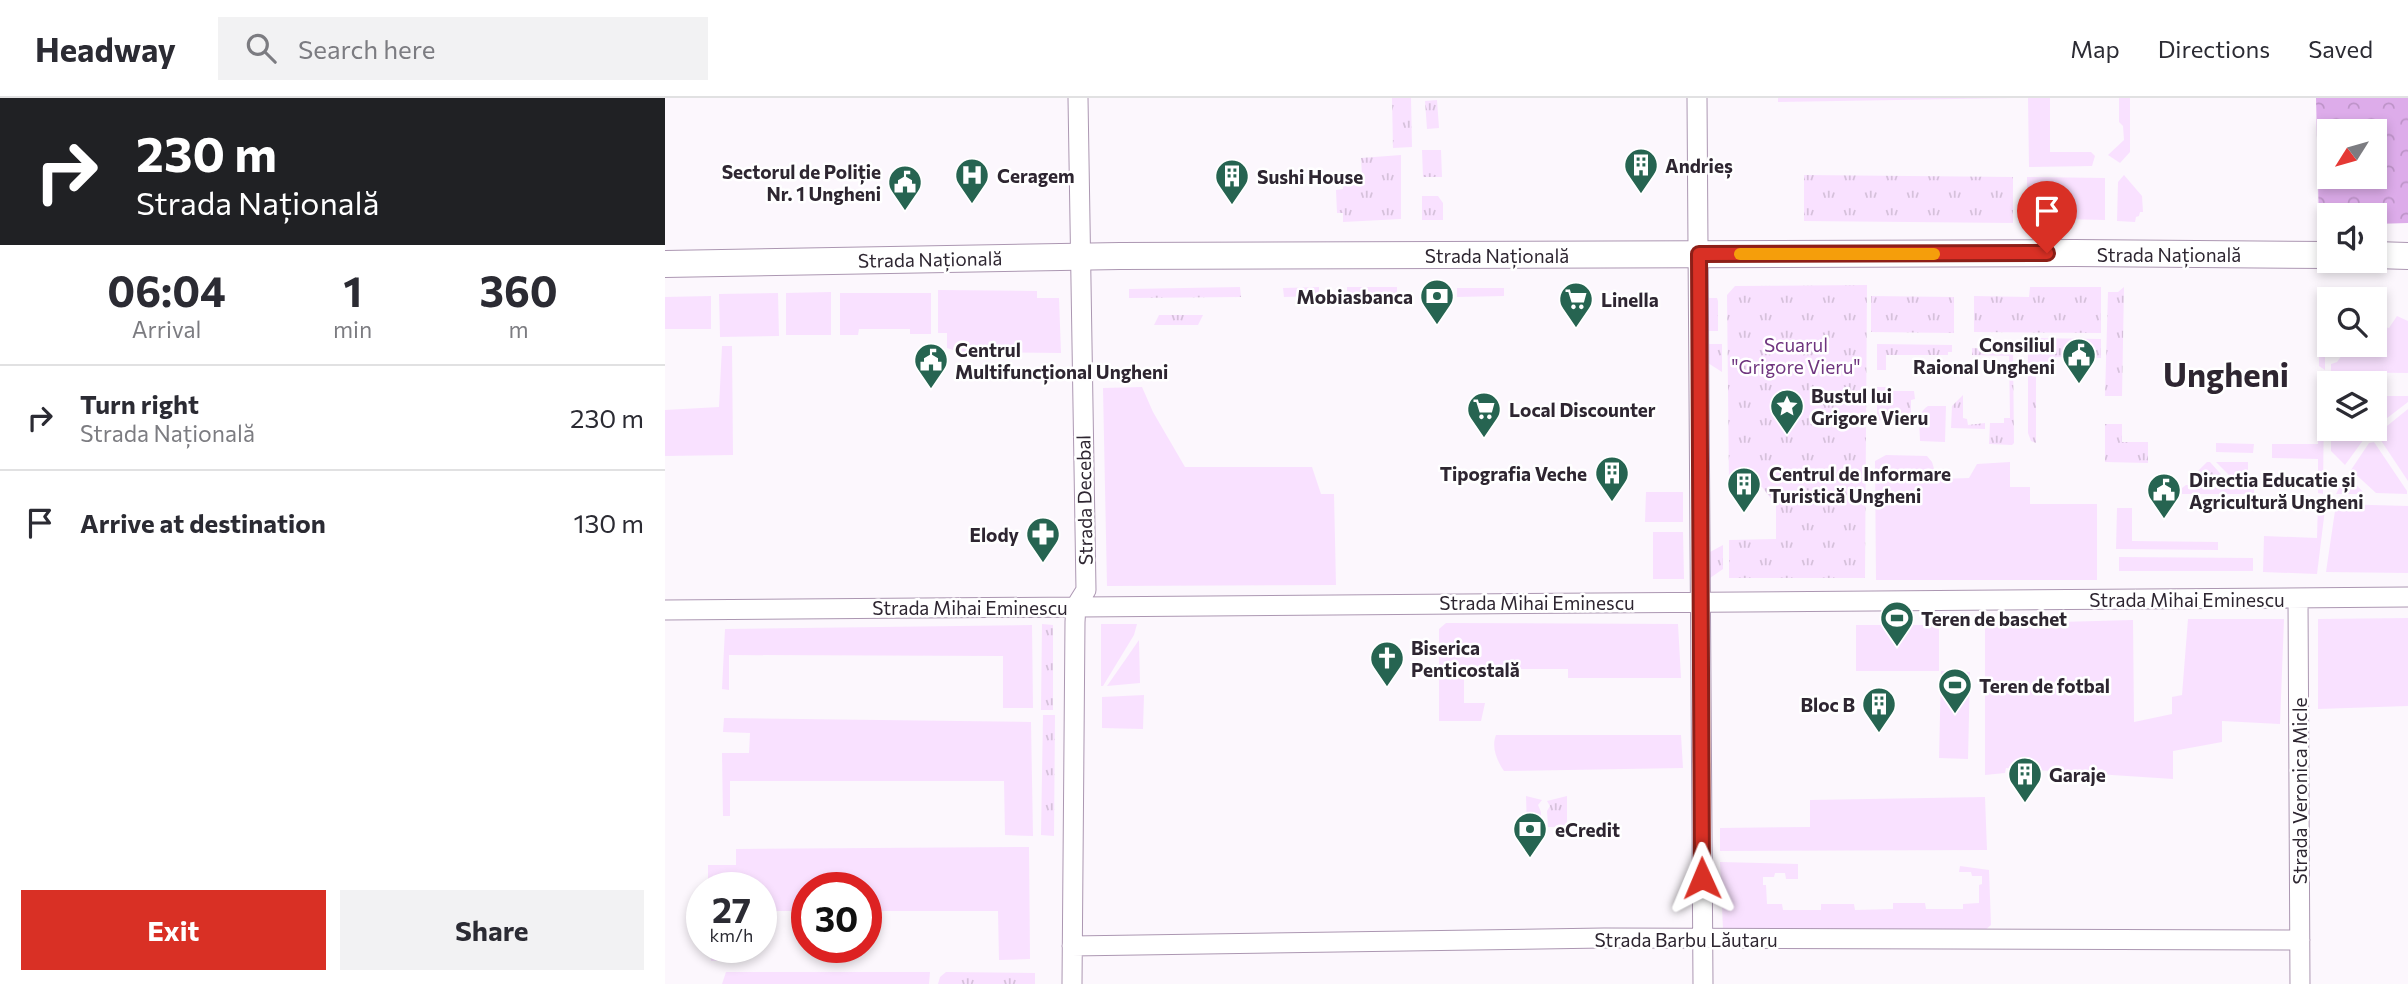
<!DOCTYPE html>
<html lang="en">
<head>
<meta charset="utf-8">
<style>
  body { margin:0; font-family:Commissioner,sans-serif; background:#f2f2f3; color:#2b2b33; height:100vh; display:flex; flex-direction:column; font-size:26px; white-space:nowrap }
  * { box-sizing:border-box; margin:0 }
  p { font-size:23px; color:#7c7c81 }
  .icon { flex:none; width:38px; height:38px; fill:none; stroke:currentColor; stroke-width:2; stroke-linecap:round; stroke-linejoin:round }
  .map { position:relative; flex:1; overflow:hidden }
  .drawer { display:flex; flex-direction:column; background:#fff; width:665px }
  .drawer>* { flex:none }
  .guide { background:#202124; color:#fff; overflow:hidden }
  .needle { width:46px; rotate:233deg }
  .controls { position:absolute; left:1652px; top:21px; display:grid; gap:14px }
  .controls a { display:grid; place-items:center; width:70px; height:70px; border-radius:0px; background:#fff; box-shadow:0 4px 10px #0003; font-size:35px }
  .speed { position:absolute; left:21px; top:774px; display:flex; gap:14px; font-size:35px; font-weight:700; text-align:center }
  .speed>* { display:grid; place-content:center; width:91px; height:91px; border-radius:50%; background:#fff; box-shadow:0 4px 10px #0003; line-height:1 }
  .speed small { font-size:18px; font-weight:400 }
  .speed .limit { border:10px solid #d22; background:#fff; color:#111 }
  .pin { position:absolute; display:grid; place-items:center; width:60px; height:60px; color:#fff; margin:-72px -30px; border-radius:50% 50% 50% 0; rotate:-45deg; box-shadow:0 0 7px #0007 }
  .pin .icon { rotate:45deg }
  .me { position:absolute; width:77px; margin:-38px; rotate:359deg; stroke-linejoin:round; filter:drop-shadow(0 0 5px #0008) }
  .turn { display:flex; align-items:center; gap:24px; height:147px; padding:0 21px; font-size:32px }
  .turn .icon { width:91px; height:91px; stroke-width:2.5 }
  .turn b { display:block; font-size:49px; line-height:60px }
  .eta { display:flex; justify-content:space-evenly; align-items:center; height:119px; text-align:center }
  .eta b { font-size:42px; font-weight:700; line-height:49px }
  .cta { display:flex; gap:14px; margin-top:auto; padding:14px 21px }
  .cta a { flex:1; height:80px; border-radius:0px; background:#d93025; color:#fff; font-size:28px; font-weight:700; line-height:80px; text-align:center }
  .cta a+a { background:#f2f2f3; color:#2b2b33 }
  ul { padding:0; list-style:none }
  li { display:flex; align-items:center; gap:21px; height:105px; padding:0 21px; border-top:2px solid #e1e1e2 }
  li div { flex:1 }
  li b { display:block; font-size:26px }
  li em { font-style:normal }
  header { display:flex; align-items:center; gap:42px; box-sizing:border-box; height:98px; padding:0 35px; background:#fff; border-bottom:2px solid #e1e1e2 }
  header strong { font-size:33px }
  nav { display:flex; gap:38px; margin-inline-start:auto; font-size:24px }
  .search { width:490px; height:63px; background:#f2f2f3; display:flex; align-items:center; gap:18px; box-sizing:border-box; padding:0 24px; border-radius:0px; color:#7c7c81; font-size:26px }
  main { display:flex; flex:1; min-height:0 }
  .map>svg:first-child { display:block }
  .grass { fill:url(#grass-tufts) }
  .forest { fill:url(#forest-crowns); fill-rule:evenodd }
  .garden { fill:#f9e1ff }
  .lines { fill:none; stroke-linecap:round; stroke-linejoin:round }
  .street-casing { stroke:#ac97b2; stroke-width:21 }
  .secondary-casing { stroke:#ac97b2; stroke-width:28 }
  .street { stroke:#fff; stroke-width:19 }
  .secondary { stroke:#fff; stroke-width:26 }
  .route-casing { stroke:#8d1f18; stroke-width:18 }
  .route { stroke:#d93025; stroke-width:12 }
  .slow { stroke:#f59e0b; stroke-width:12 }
  .labels { text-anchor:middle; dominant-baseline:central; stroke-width:5; stroke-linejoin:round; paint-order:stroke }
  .poi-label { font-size:19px; font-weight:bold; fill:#2e2631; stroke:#fff; text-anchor:start }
  .street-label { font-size:19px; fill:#2e2631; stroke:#fff }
  .park-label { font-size:19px; fill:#6f357f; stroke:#fff }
  .town-label { font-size:33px; font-weight:bold; fill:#2e2631; stroke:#fff }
</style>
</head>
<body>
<header>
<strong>Headway</strong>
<div class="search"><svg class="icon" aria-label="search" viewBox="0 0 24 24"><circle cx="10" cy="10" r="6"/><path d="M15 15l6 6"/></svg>Search here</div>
<nav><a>Map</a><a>Directions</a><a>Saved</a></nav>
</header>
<main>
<section class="drawer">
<div class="guide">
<div class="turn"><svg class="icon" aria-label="right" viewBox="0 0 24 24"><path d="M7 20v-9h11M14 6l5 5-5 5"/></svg><div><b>230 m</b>Strada Națională</div></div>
</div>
<div class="eta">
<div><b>06:04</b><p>Arrival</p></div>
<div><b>1</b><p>min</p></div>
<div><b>360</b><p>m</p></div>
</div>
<ul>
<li><svg class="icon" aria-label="right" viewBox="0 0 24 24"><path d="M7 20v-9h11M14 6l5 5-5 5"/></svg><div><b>Turn right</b><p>Strada Națională</p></div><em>230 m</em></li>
<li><svg class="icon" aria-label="arrive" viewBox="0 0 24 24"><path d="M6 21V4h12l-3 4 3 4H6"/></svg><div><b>Arrive at destination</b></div><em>130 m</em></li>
</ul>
<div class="cta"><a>Exit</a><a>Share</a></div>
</section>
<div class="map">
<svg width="1743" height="886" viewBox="0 0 1743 886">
  <defs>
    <pattern id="grass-tufts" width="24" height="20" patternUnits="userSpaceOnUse" patternTransform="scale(1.75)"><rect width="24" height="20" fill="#f9e1ff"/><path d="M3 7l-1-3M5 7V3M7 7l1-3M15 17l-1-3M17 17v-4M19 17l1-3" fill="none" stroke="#d6c1db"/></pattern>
    <pattern id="forest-crowns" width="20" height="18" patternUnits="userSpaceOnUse" patternTransform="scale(1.75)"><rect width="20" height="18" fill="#ddacea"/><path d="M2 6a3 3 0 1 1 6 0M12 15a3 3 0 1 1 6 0" fill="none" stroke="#be94c9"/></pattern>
  </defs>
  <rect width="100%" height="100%" fill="#fcf7fd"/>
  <path class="grass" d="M727,0H746L747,49L728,50Z
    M772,2L774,30L762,31L760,3Z
    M757,52H776L777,79H758Z
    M736,57V121L678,124V115H672L671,92L678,91L677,78L697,77L696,60Z
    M1139,77L1348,79V125L1139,123Z
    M757,98H773L778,105V122H757Z
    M1202,187L1200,480H1064V442L1111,441V407L1097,389L1064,388L1062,197L1070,188Z
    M575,189L576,199L464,200V191Z
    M654,189V198L619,199L618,190Z
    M682,189H732V198H682Z
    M1365,189H1436V235L1309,234V198L1364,199Z
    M1459,189L1457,298H1440L1443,194H1453Z
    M1206,198L1289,199V235L1206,234Z
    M1044,200H1052L1053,203V233H1043Z
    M494,217H538L533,227H489Z
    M1660,221V272L1654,268V227Z
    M1363,240L1436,241V260L1391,259V264L1371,265V345L1366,343L1363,335Z
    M1043,246H1057V274L1043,265Z
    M1212,246L1287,247V254H1283V257H1221V272H1212Z
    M1307,250L1345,251L1348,253L1349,345L1347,347L1324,346L1325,325H1339V320H1345L1344,258L1307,257Z
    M1212,289H1224L1225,293H1249L1250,301L1246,302V323L1212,322Z
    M1298,297V320L1302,321L1303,327L1320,325V331L1286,330L1287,308Z
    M1440,326H1457V344H1483V365L1440,364Z
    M1551,345L1589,346L1588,355L1551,354Z
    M1542,364H1545L1561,382H1524Z
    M1551,364H1583V382H1569Z
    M1058,447V471L1045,480V454Z
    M377,526L388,527V612H376Z
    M378,617H390L389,738L376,737Z
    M861,698L877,702L873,707L876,714V729L862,730Z
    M902,698V729H883L882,713L885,708L882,703Z
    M281,874L370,875V886H273L275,879Z"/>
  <path class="forest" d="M1651,0H1743V125L1710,126V117H1664V125L1654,126ZM1664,33H1710V79H1664Z"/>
  <path class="garden" d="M1113,0H1350L1113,4Z
    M1363,0H1385V54H1426L1430,58L1427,68L1364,69Z
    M1454,0H1465V54L1455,65L1443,57L1459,42L1458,28L1454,24Z
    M1459,77L1477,98L1478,114H1475L1474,118L1471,119L1470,124L1452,123L1453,84Z
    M1362,79L1440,80V122L1362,120Z
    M792,190H839V198L792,199Z
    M273,192L372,193V200H394L396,255L294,254L282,250V235H273Z
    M166,194V237H121V195Z
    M113,195L114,238L55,239L54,196Z
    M175,195H266V236H245V231H194L193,237H175Z
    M46,198V231H0V199Z
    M1732,218L1743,223V275L1666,274V266L1672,264L1677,257L1669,247H1710V223H1715L1719,229L1724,230Z
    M57,248H67L68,357L0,358V312L54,309Z
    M477,289L488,314L520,369H647L656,396H669L671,487L442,488L438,290Z
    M1659,297L1658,396L1653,395V361L1607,360V346H1653V299Z
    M1710,298H1743V304L1713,327H1710Z
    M1263,308H1281L1280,344L1255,343C1255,330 1251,315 1263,308Z
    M1743,311V383L1715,341L1717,332Z
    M1674,331H1699V341L1680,367L1666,353V343L1672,341Z
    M1709,344L1742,393V396L1711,395L1686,372L1704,345Z
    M1221,357L1262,358L1267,364L1272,381L1304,380L1312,366L1345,364V389H1365V406H1432V482H1211L1210,363Z
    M1681,376L1700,396H1671Z
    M1521,387H1589V396H1517V390Z
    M981,394H1018V424H980Z
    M1653,403H1661L1652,476L1598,474L1599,438L1652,440Z
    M1671,406L1743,408V475L1661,474Z
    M1452,410H1467V443L1553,444V452L1451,451Z
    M988,434H1018L1019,481H988Z
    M1454,459L1588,460V473H1454Z
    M1743,520V608L1653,611V521Z
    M1523,521H1619L1615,626L1557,623V644L1508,653V681L1341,670L1340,675L1320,677V526L1468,522L1469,624L1507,616V599L1517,597Z
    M781,525L1013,526L1016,580H903V571H799V605H820L816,623H774V531Z
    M436,526H472L469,537L438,588H436Z
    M367,527L368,610H338V558L64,557V592L57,591L60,531Z
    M1191,527H1274V573H1191Z
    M474,542L475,585L442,588Z
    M1276,573L1305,574L1303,661L1274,660Z
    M479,597L478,631L437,630V599Z
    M59,620L366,624L368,738L340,737L339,683H65V718H58L57,655H84L85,635L58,634Z
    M831,637H1016L1018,670L839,673C832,663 826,649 831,637Z
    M1320,699L1322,752L1055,753V730L1145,729V702Z
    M364,749L365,861L334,862L333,813H201V789H142V813H96V789H43V767H71V751Z
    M1055,764L1133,766V781H1121L1120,775H1110L1109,779H1098V787H1101L1102,806H1117L1118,812H1156V806H1189L1190,812L1228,811V805H1260L1261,811H1298V806L1314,805V787L1317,786V778H1307L1306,774H1294L1295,768L1324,772L1326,827L1319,833L1058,831Z
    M45,849H76L74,861L46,863Z
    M61,874H265L264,886H57Z"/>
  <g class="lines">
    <g class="street-casing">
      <path id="street" d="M1032,0L1038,886
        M1633,501L1635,886
        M0,512L1743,499
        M407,848L939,840L1635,842
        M407,886L410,524L411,508L421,492L413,0"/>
    </g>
    <g class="secondary-casing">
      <path id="secondary" d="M1710,157L1743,158
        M0,166L455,158L1409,155L1664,157"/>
    </g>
    <use href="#street" class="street"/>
    <use href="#secondary" class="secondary"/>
  </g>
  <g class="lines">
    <g class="route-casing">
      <path id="route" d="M1037,780L1034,156L1382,155"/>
    </g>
    <use href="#route" class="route"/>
    <path class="slow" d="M1075,156H1269"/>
  </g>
  <defs>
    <g id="building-pin" transform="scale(1.75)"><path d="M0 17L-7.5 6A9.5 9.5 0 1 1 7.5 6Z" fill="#266451" stroke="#fff"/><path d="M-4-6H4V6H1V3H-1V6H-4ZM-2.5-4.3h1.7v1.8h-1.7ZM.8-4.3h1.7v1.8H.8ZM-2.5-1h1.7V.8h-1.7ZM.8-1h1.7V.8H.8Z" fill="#fff"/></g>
    <g id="hospital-pin" transform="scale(1.75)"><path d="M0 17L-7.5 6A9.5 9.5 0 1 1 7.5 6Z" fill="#266451" stroke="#fff"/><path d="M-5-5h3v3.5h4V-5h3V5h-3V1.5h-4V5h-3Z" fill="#fff"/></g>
    <g id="civic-pin" transform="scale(1.75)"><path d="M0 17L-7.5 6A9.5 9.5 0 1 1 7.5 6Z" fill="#266451" stroke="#fff"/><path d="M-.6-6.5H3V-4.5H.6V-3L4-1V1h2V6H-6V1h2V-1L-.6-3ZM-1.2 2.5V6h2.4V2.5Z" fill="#fff"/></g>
    <g id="bank-pin" transform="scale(1.75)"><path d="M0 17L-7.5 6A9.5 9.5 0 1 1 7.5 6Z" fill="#266451" stroke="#fff"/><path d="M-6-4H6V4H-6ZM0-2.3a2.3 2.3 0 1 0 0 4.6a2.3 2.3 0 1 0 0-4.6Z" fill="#fff"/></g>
    <g id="supermarket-pin" transform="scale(1.75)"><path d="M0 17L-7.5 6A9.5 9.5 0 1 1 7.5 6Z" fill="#266451" stroke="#fff"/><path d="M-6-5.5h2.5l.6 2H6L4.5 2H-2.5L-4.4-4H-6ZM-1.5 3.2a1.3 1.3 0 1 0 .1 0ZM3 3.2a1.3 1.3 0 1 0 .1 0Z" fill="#fff"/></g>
    <g id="sight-pin" transform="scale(1.75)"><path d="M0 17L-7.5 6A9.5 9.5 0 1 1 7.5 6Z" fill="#266451" stroke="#fff"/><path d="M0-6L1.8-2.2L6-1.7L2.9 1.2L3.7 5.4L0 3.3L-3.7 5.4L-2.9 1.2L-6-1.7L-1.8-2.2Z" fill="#fff"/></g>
    <g id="pharmacy-pin" transform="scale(1.75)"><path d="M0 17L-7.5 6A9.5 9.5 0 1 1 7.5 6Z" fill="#266451" stroke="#fff"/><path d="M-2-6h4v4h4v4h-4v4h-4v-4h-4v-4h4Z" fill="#fff"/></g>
    <g id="stadium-pin" transform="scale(1.75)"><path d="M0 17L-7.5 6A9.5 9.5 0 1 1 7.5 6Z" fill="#266451" stroke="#fff"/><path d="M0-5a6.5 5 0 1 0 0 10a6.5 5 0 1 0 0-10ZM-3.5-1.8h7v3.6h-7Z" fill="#fff"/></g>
    <g id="church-pin" transform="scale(1.75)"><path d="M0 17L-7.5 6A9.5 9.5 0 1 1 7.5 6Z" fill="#266451" stroke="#fff"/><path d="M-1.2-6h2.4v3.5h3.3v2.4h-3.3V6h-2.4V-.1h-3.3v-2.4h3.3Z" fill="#fff"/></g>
  </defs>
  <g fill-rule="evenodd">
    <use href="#building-pin" x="976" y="67"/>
    <use href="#hospital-pin" x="307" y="77"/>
    <use href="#building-pin" x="567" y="78"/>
    <use href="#civic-pin" x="240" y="84"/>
    <use href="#bank-pin" x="772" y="198"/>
    <use href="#supermarket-pin" x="911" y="201"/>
    <use href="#civic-pin" x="1414" y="257"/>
    <use href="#civic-pin" x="266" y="262"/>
    <use href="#sight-pin" x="1122" y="308"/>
    <use href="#supermarket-pin" x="819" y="311"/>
    <use href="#building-pin" x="947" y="375"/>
    <use href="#building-pin" x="1079" y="386"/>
    <use href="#civic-pin" x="1499" y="392"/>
    <use href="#pharmacy-pin" x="378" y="436"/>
    <use href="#stadium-pin" x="1232" y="520"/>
    <use href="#church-pin" x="722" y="560"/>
    <use href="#stadium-pin" x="1290" y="587"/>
    <use href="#building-pin" x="1214" y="606"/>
    <use href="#building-pin" x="1360" y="676"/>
    <use href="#bank-pin" x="865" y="731"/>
  </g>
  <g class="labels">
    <g class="poi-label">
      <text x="1000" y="67">Andrieș</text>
      <text x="216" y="73" text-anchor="end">Sectorul de Poliție<tspan x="216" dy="22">Nr. 1 Ungheni</tspan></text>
      <text x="332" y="77">Ceragem</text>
      <text x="592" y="78">Sushi House</text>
      <text x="748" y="198" text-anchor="end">Mobiasbanca</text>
      <text x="936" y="201">Linella</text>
      <text x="1390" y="246" text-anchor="end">Consiliul<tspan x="1390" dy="22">Raional Ungheni</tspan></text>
      <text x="290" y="251">Centrul<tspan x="290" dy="22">Multifuncțional Ungheni</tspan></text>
      <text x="1146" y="297">Bustul lui<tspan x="1146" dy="22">Grigore Vieru</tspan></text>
      <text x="844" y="311">Local Discounter</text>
      <text x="922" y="375" text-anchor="end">Tipografia Veche</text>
      <text x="1104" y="375">Centrul de Informare<tspan x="1104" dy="22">Turistică Ungheni</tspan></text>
      <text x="1524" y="381">Directia Educatie și<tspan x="1524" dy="22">Agricultură Ungheni</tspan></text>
      <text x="354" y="436" text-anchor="end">Elody</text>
      <text x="1256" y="520">Teren de baschet</text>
      <text x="746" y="549">Biserica<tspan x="746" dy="22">Penticostală</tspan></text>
      <text x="1314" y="587">Teren de fotbal</text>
      <text x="1190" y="606" text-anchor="end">Bloc B</text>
      <text x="1384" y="676">Garaje</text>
      <text x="890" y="731">eCredit</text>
    </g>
    <g class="street-label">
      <text x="1504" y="156">Strada Națională</text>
      <text x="832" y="157">Strada Națională</text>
      <text transform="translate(265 161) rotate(-1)">Strada Națională</text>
      <text transform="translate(419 402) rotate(-91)">Strada Decebal</text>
      <text x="1522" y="501">Strada Mihai Eminescu</text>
      <text x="872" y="504">Strada Mihai Eminescu</text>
      <text x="305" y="509">Strada Mihai Eminescu</text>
      <text transform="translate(1634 693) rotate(-90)">Strada Veronica Micle</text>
      <text x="1021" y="841">Strada Barbu Lăutaru</text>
    </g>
    <g class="park-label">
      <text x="1131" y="246">Scuarul<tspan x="1131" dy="22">"Grigore Vieru"</tspan></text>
    </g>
    <g class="town-label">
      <text x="1561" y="275">Ungheni</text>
    </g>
  </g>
</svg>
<div class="controls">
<a><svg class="needle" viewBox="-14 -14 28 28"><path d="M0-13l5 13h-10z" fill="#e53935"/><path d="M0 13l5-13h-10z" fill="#7c7c81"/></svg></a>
<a><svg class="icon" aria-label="sound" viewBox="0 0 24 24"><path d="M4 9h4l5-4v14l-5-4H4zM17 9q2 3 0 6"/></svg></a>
<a><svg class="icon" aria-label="search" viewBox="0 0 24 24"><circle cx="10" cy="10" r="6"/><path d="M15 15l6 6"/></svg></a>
<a><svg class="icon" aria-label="layers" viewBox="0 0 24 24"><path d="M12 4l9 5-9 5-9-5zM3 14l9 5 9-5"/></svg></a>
</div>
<div class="speed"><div>27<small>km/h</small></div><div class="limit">30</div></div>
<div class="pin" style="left:1382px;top:155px;background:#d93025"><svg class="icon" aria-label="arrive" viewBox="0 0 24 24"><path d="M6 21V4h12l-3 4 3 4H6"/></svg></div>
<svg class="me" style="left:1037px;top:780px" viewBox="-20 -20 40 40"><path d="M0-17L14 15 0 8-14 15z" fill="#d93025" stroke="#fff" stroke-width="4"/></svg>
</div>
</main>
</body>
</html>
